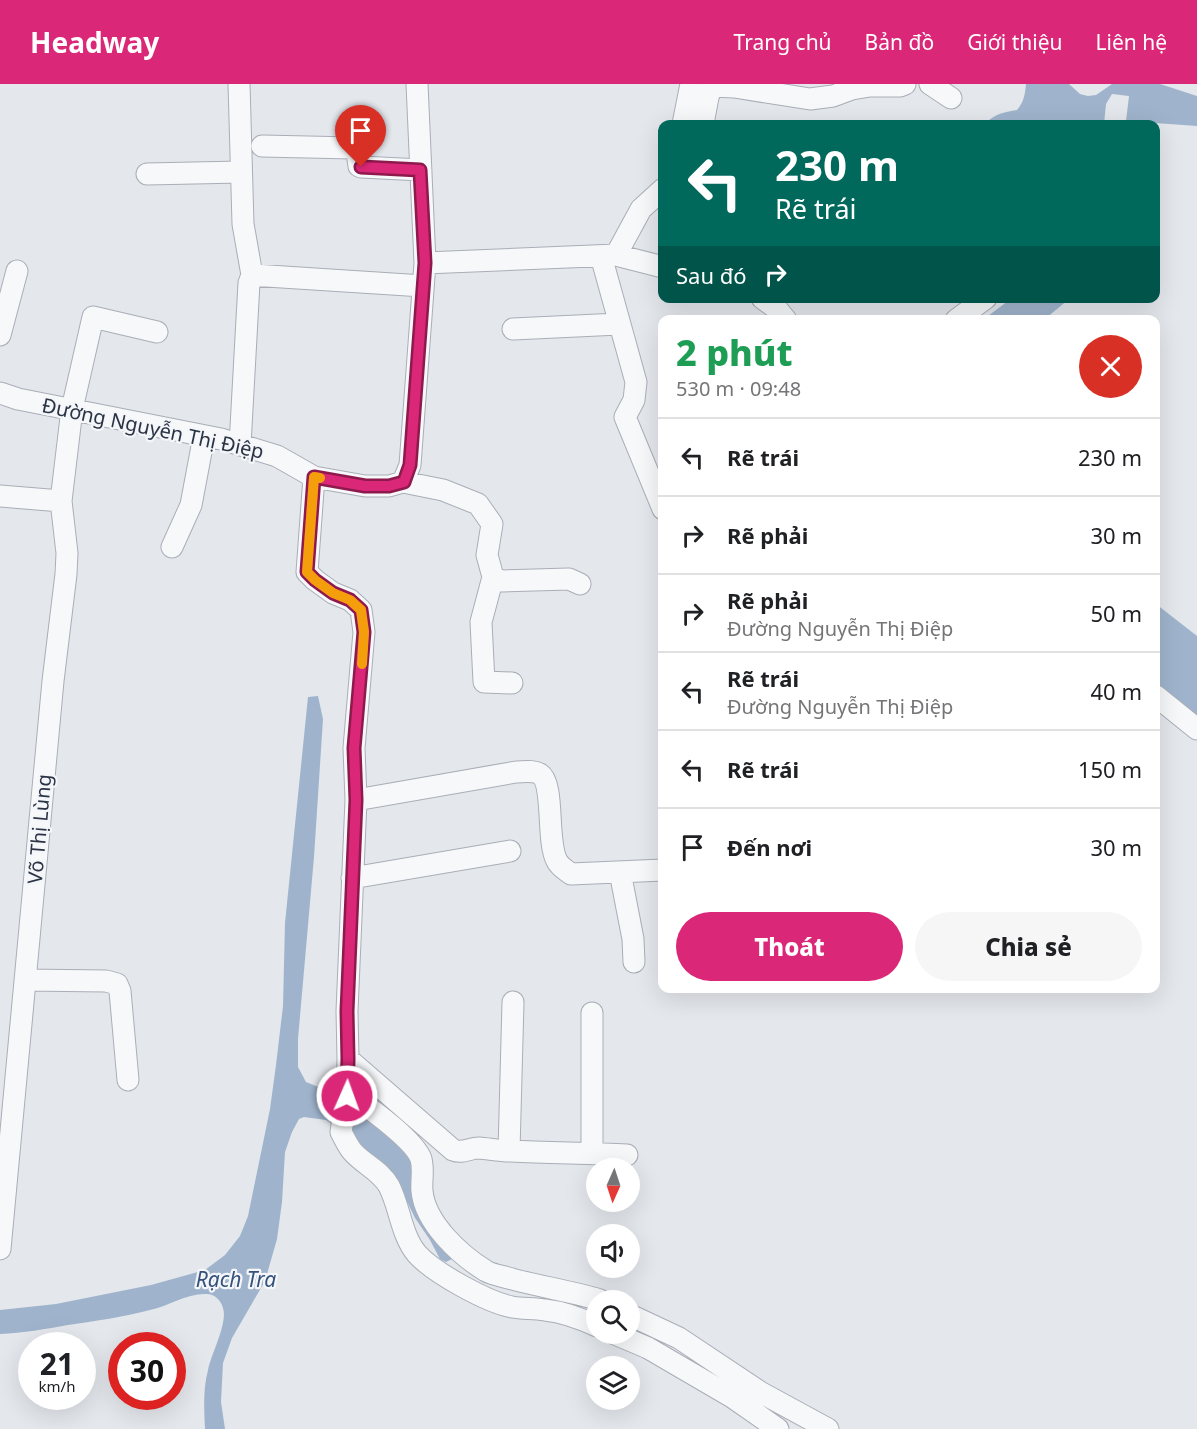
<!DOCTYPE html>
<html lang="vi">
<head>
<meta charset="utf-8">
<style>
  body { margin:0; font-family:"Noto Sans",sans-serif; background:#f6f6f6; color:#202124; height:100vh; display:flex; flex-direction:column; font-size:22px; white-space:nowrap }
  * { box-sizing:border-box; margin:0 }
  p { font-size:20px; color:#757577 }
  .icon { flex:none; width:33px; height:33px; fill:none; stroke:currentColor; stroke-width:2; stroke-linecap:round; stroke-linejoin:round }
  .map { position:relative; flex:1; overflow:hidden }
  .side { position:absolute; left:658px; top:231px; width:502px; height:678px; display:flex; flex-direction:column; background:#fff; border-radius:12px; box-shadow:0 6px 24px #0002 }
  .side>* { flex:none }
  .guide { position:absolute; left:658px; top:36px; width:502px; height:183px; border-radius:12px; box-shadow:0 6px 24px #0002; background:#00695c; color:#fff; overflow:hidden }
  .needle { width:39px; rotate:183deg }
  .buttons { position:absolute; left:586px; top:1074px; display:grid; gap:12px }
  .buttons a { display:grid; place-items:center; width:54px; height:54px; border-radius:50%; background:#fff; box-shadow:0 6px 24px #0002; font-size:30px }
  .speed { position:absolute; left:18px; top:1248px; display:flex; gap:12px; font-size:30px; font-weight:700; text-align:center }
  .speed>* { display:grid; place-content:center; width:78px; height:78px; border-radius:50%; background:#fff; box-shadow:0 6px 24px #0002; line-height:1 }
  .speed small { font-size:15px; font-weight:400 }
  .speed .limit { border:9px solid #d22; background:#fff; color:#111 }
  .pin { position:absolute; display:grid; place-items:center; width:51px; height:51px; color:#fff; margin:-62px -26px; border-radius:50% 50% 50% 0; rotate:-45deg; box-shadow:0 0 6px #0007 }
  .pin .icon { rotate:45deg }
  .me { position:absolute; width:66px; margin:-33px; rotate:2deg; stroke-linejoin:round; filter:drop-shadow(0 0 4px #0008) }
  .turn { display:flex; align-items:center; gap:21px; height:126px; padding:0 18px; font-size:27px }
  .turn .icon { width:78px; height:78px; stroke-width:2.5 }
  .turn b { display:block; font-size:42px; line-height:51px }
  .then { display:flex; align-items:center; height:57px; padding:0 18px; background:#0003; gap:12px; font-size:22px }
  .round { display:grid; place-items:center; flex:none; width:63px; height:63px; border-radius:32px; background:#f6f6f6 }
  .summary { display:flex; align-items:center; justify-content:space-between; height:102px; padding:0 18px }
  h1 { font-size:36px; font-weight:800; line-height:45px; color:#1e9e55 }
  .primary-button { display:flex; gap:12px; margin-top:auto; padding:12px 18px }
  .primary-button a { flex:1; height:69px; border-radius:36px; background:#db2777; color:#fff; font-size:24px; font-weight:800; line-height:69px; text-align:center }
  .primary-button a+a { background:#f6f6f6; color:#202124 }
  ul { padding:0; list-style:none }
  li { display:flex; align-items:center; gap:18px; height:78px; padding:0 18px; border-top:2px solid #e0e0e0 }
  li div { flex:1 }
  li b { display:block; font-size:22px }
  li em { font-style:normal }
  header { display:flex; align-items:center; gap:36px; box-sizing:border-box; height:84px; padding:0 30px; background:#db2777; color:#fff }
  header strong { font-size:28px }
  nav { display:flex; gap:33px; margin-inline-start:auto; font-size:21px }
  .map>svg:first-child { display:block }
  .water { fill:#9fb4cc }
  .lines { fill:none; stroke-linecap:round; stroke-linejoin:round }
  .minor-casing { stroke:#a9aeb7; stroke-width:23 }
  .minor { stroke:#f7f8fa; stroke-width:21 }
  .route-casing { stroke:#8e194d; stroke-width:15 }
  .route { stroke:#db2777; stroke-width:10 }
  .slow { stroke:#f59e0b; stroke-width:10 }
  .labels { text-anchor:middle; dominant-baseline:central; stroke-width:4.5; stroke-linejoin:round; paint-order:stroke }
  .street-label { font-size:20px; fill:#2b3445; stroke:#f4f6f9 }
  .water-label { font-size:21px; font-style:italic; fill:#34527a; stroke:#f4f6f9 }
</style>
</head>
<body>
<header>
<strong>Headway</strong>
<nav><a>Trang chủ</a><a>Bản đồ</a><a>Giới thiệu</a><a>Liên hệ</a></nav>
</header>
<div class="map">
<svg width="1197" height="1345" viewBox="0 0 1197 1345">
  <rect width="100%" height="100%" fill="#e4e7ec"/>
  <path class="water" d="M1026,0H1069L1080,10L1088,12L1096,11L1112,0H1160L1197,12V42L1126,37L1129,12L1112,10L1106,20L1104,40H985C994,30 1004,28 1017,26C1024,18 1025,10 1026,0Z
    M1012,214H1069V215L1045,235H984Z
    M1156,520L1197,552V632L1157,600Z
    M318,612L323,635L314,773L298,955V983L306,998L353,1017L413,1076L456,1173L446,1178L440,1175L430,1156L415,1134L399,1101L385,1083L347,1050L326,1036L304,1033L299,1035L292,1048L285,1068L282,1118L277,1155L265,1197L232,1254L223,1279L221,1318L225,1345H205C204,1325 203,1305 208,1286C211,1270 228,1239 223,1224C221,1216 214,1210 207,1210C187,1209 169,1222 150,1226C123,1233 96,1237 68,1241C46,1245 23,1249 0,1250V1226L56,1220L151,1201L205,1186L225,1171L240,1152L248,1132L270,1025L276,981L283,922L285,839L308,613Z"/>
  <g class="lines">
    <g class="minor-casing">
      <path id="minor" d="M239,0L243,140L252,191
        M930,0L951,14
        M683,40L691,0
        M703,40L708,13L712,2L734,3L810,15L833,12L852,5L870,2H900L905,0
        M262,62L353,64L357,68L359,82L361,83L421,86
        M147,90L241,88
        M663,105L641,125L616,171L663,183
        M601,172L636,298L634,316L625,333L663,425
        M425,179L616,171
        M762,214L777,225L786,236
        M956,236L986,214
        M513,245L619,240
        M0,251L17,187
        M0,309L18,315L221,355L277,372L314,393L365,402H389L403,398L410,381L425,179L417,0
        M240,361L249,199L252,191L423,202
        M314,393L307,488L315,496L333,509L350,516L361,526L364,548L354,664L356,716L516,688C523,688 533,686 540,690C555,700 546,758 557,777C560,783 566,786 571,790L663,786
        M403,398L443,406L478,420L492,440L487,471L493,493L501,497L569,495L580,500
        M0,412L61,417
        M172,463L191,421L204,352
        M493,493L481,538L484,598L512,599
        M1156,612L1197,645
        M356,716L347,927L348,975L347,1008L341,1048C344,1054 348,1062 352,1067C363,1080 381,1087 389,1102C400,1123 401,1151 417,1170C434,1189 487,1218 512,1223C523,1225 534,1224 545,1226C563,1228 580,1234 597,1242
        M620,788L633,855L634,878
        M352,794L510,767
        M26,896L106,897L117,900L120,907L128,996
        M592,929V1069
        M348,975L453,1066C463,1070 469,1064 479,1064C490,1065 501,1067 511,1067C550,1069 589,1069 627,1071
        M347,1008C365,1021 414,1055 421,1075C424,1086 421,1097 422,1107C425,1139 460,1171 486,1187C493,1191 503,1192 512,1195C541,1203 571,1207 600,1216
        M509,1067L513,918
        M0,1165L53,597L66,490L67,469L61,417L72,325L93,233L157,248
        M630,1231L679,1254L760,1308L828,1345
        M615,1250L648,1264L732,1313L778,1345"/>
    </g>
    <use href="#minor" class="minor"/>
  </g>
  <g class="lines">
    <g class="route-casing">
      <path id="route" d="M347,1012L348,975L347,927L356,716L354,664L364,548L361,526L350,516L333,509L315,496L307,488L314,393L365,402H389L404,398L410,381L425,179L420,86L361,83"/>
    </g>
    <use href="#route" class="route"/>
    <path class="slow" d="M320,394L314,393L307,488L315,496L333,509L350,516L361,526L364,548L362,580"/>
  </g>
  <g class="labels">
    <g class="street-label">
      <text transform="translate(153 344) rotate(12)">Đường Nguyễn Thị Điệp</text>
      <text transform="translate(39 745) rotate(-85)">Võ Thị Lùng</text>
    </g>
    <g class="water-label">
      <text x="236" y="1195">Rạch Tra</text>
    </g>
  </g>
</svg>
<div class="buttons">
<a><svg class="needle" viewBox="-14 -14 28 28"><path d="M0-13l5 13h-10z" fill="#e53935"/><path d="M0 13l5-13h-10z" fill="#757577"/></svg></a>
<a><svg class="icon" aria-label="sound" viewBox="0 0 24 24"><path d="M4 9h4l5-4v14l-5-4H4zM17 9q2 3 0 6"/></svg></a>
<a><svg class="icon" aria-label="search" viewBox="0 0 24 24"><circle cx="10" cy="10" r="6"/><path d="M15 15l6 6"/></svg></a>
<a><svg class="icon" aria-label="layers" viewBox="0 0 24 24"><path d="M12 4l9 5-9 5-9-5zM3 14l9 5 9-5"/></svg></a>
</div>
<div class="speed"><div>21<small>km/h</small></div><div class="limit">30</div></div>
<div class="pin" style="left:361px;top:83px;background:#d93025"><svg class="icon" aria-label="arrive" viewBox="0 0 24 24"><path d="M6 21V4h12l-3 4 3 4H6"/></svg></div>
<svg class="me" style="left:347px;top:1012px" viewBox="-20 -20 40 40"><circle r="17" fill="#db2777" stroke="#fff" stroke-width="3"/><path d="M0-11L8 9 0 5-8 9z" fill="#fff"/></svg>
<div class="guide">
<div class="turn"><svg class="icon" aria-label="left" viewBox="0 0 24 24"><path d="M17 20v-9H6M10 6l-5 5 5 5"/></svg><div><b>230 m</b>Rẽ trái</div></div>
<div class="then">Sau đó<svg class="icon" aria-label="right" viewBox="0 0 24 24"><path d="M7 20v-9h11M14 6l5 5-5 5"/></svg></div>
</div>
<section class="side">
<div class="summary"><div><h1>2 phút</h1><p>530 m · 09:48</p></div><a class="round" style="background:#d93025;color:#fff"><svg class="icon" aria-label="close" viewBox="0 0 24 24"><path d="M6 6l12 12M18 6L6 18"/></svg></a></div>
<ul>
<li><svg class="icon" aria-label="left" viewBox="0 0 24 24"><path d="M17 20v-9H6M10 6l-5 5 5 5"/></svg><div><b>Rẽ trái</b></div><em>230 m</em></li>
<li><svg class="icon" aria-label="right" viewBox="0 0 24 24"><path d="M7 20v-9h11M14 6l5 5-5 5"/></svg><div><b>Rẽ phải</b></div><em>30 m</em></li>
<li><svg class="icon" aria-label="right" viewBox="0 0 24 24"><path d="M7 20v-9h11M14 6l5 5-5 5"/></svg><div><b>Rẽ phải</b><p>Đường Nguyễn Thị Điệp</p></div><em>50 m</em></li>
<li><svg class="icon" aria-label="left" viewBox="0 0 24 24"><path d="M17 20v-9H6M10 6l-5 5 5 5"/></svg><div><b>Rẽ trái</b><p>Đường Nguyễn Thị Điệp</p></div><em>40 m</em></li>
<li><svg class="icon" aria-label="left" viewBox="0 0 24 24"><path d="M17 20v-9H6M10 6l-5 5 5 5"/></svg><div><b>Rẽ trái</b></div><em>150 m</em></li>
<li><svg class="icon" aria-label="arrive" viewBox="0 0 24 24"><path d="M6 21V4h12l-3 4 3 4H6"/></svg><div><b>Đến nơi</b></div><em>30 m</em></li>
</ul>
<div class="primary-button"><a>Thoát</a><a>Chia sẻ</a></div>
</section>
</div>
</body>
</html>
